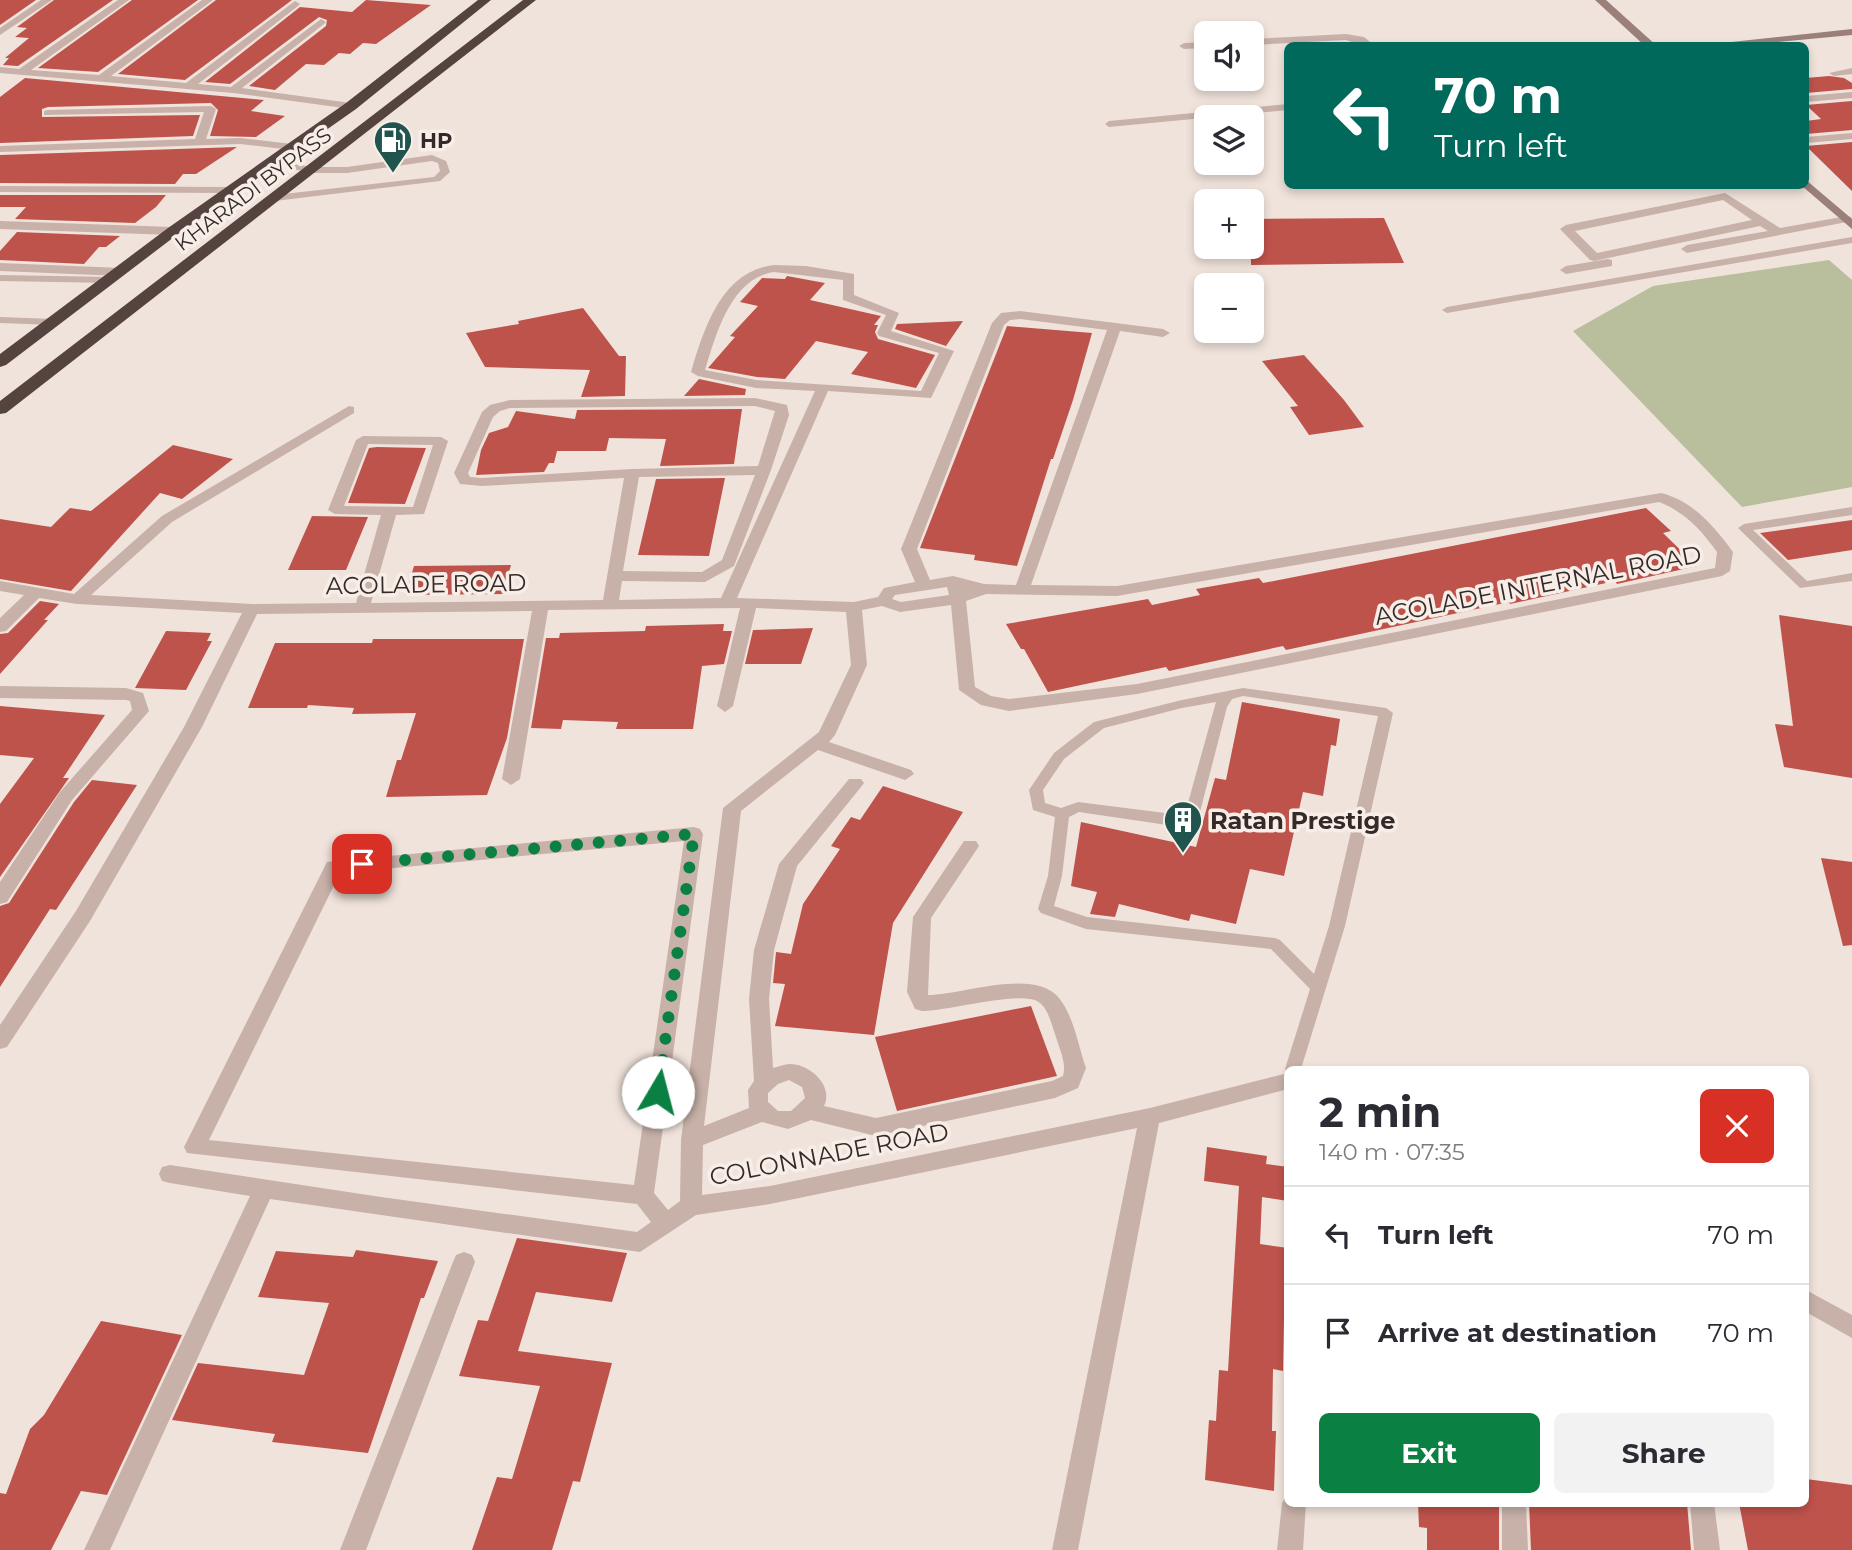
<!DOCTYPE html>
<html lang="en">
<head>
<meta charset="utf-8">
<style>
  body { margin:0; font-family:Montserrat,sans-serif; background:#f2f2f3; color:#2b2b33; height:100vh; display:flex; flex-direction:column; font-size:26px; white-space:nowrap }
  * { box-sizing:border-box; margin:0 }
  p { font-size:23px; color:#7c7c81 }
  .icon { flex:none; width:38px; height:38px; fill:none; stroke:currentColor; stroke-width:2; stroke-linecap:round; stroke-linejoin:round }
  .map { position:relative; flex:1; overflow:hidden }
  .side { position:absolute; left:1284px; top:1066px; width:525px; height:441px; display:flex; flex-direction:column; background:#fff; border-radius:10px; box-shadow:0 4px 10px #0003 }
  .side>* { flex:none }
  .guide { position:absolute; left:1284px; top:42px; width:525px; height:147px; border-radius:10px; box-shadow:0 4px 10px #0003; background:#00695c; color:#fff; overflow:hidden }
  .fabs { position:absolute; left:1194px; top:21px; display:grid; gap:14px }
  .fabs a { display:grid; place-items:center; width:70px; height:70px; border-radius:10px; background:#fff; box-shadow:0 4px 10px #0003; font-size:35px }
  .pin { position:absolute; display:grid; place-items:center; width:60px; height:60px; color:#fff; margin:-30px; border-radius:14px; box-shadow:0 4px 10px #0006 }
  .me { position:absolute; width:77px; margin:-38px; rotate:8deg; stroke-linejoin:round; filter:drop-shadow(0 0 5px #0008) }
  .turn { display:flex; align-items:center; gap:24px; height:147px; padding:0 35px; font-size:32px }
  .turn .icon { width:91px; height:91px; stroke-width:2.5 }
  .turn b { display:block; font-size:49px; line-height:60px }
  .round { display:grid; place-items:center; flex:none; width:74px; height:74px; border-radius:10px; background:#f2f2f3 }
  .overview { display:flex; align-items:center; justify-content:space-between; height:119px; padding:0 35px }
  h1 { font-size:42px; font-weight:700; line-height:52px }
  .primary-button { display:flex; gap:14px; margin-top:auto; padding:14px 35px }
  .primary-button a { flex:1; height:80px; border-radius:10px; background:#0b8043; color:#fff; font-size:28px; font-weight:700; line-height:80px; text-align:center }
  .primary-button a+a { background:#f2f2f3; color:#2b2b33 }
  ul { padding:0; list-style:none }
  li { display:flex; align-items:center; gap:21px; height:98px; padding:0 35px; border-top:2px solid #e1e1e2 }
  li div { flex:1 }
  li b { display:block; font-size:26px }
  li em { font-style:normal }
  .map>svg:first-child { display:block }
  .green { fill:#b9be9d }
  .building { fill:#be534c }
  .lines { fill:none; stroke-linecap:round; stroke-linejoin:round }
  .lane { fill:#c7b1a9; fill-rule:evenodd }
  .street { fill:#c7b1a9; fill-rule:evenodd }
  .secondary { fill:#9b807a; fill-rule:evenodd }
  .highway { fill:#554340; fill-rule:evenodd }
  .route { stroke:#0b8043; stroke-width:12; stroke-dasharray:0 21.6 }
  .labels { text-anchor:middle; dominant-baseline:central; stroke-width:7; stroke-linejoin:round; paint-order:stroke }
  .far-poi-label { font-size:21px; font-weight:bold; fill:#352a28; stroke:#f8eee8; text-anchor:start }
  .far-street-label { font-size:21px; fill:#352a28; stroke:#f8eee8 }
  .street-label { font-size:24px; fill:#352a28; stroke:#f8eee8 }
  .poi-label { font-size:24px; font-weight:bold; fill:#352a28; stroke:#f8eee8; text-anchor:start }
</style>
</head>
<body>
<div class="map">
<svg width="1852" height="1550" viewBox="0 0 1852 1550">
  <rect width="100%" height="100%" fill="#f0e3dc"/>
  <path class="green" d="M1829,260L1852,280V487L1742,507L1573,331L1653,286Z"/>
  <path class="building" d="M0,0H36L0,25Z
    M54,0H113L18,66L3,65L9,58H5L29,38L15,37L27,28L17,27Z
    M132,0H198L98,72L38,68Z
    M216,0H292L185,80L118,74Z
    M366,0L431,5L376,44L363,43L350,54L339,53L324,65L306,64L275,90L249,86L326,26L327,20L319,17L230,84L205,82L300,7L352,12Z
    M1829,76L1844,78L1852,83V89L1806,93V78Z
    M25,78L264,100L251,111L285,116L256,137L210,136L218,110L211,103L48,107L42,109V117L200,115L193,136L0,143V97Z
    M1852,101V130L1806,134V121L1821,119L1806,105Z
    M1852,142V191L1806,146Z
    M237,147L196,174H183L175,184L0,183V155Z
    M0,195H166L156,207L135,223L15,219L26,207H0Z
    M1384,218L1404,263L1251,265V219Z
    M17,232L120,236L106,247H99L84,264L0,260V251Z
    M787,276L825,283L810,300L881,316L874,325H878L875,332L878,339L935,355L916,388L851,374L868,352L816,341L785,379L757,377L708,368L735,337L730,336L758,306L740,302L762,278L785,279Z
    M583,308L619,356H626L625,396L581,397L590,370L485,367L466,333L519,324L518,321Z
    M963,321L946,346L895,329L897,324Z
    M1007,326L1092,333L1073,400L1053,459H1051L1017,566L974,560L975,555L920,548Z
    M1304,355L1344,400L1364,427L1309,435L1290,407L1298,406L1262,361Z
    M699,379L746,389L745,395L684,396Z
    M742,409L734,464L660,466L666,439L609,438L606,451H557L554,463H549L544,472L476,475L481,450L489,433L508,427L516,411L575,419L577,410Z
    M173,445L233,459L182,499L160,493L71,591L0,579V519L51,527L70,508L91,511Z
    M377,447L426,448L405,504L348,503L369,448Z
    M725,478L709,556L638,555L656,479Z
    M1646,508L1671,531L1663,533L1697,566L1617,584L1615,581L1510,604L1509,602L1286,650L1283,646L1169,671L1166,667L1048,692L1024,649H1021L1006,624L1148,599L1152,605L1200,595L1196,589L1259,578L1263,583Z
    M312,516L368,517L346,570H288Z
    M1852,520V550L1788,560L1760,533Z
    M511,565L503,594L405,595L414,566Z
    M40,601L59,604L44,620H48L0,674V634L8,633Z
    M1779,615L1852,626V778L1784,767L1775,724L1793,726Z
    M724,624L723,631H732L724,664L702,666L693,729H616L618,722L563,720L561,729L531,728L546,638H559L560,633L645,631L646,626Z
    M813,628L801,664H745L753,630Z
    M166,631L211,633L207,641H212L186,690L135,688Z
    M373,639H524L507,738L487,795L386,797L397,760H401L416,713L352,714L354,708L308,705L307,708H248L275,643H372Z
    M1242,702L1340,719L1336,746L1331,745L1323,796L1303,792L1284,876L1250,869L1236,924L1191,914L1189,921L1119,904L1115,917L1090,914L1097,892L1071,886L1081,822L1196,847L1215,778L1226,780Z
    M0,706L105,715L63,778H69L0,877V804L34,758L0,755Z
    M92,780L137,785L56,910L50,909L0,987V906L9,903L74,802Z
    M883,786L963,812L893,923L874,1035L775,1026L785,984L773,983L776,952L791,954L803,904L840,849L831,846L851,817L860,820Z
    M1821,858L1852,862V945L1843,946Z
    M1031,1006L1057,1076L897,1111L875,1037Z
    M1207,1147L1267,1156L1266,1164L1288,1167V1201L1262,1197L1260,1244L1288,1248V1318H1284L1283,1371L1273,1369L1272,1431H1276L1274,1491L1205,1480L1209,1420L1216,1421L1219,1370L1228,1371L1239,1186L1204,1181Z
    M517,1238L627,1253L612,1302L536,1292L518,1351L612,1363L580,1482L573,1481L552,1550H472L497,1477L512,1479L540,1386L459,1376L478,1320L488,1321Z
    M356,1250L438,1261L424,1298H421L368,1453L272,1442L275,1434L172,1420L198,1363L304,1375L329,1303L258,1297L276,1251L353,1257Z
    M101,1321L182,1335L107,1495L81,1491L51,1550H0V1493L6,1494L30,1429L44,1415Z
    M1806,1479L1852,1485V1550H1748L1739,1503H1806Z
    M1418,1503H1499V1550H1427V1528L1419,1527Z
    M1529,1503H1687L1691,1550H1531Z"/>
  <g class="lines">
    <path class="lane" d="M1288,104V110L1109,127L1105,124L1109,121Z
      M432,155L446,161L450,172L440,181L275,201L270,198L275,195L434,177L440,171L438,163L432,161L347,173H313L267,164V160L313,167H347Z
      M1852,237V243L1447,313L1442,310L1447,307Z
      M0,275L111,277L116,280L111,283L0,281Z
      M0,317L54,319L59,322L54,325L0,323Z
      M1852,507V515L1753,530L1807,581L1852,573V581L1800,588L1738,528L1744,524Z
      M1243,688L1386,708L1393,713L1345,926L1301,1069H1288V1074L1285,1069L1310,989L1271,949L1086,929L1041,913L1038,909L1048,876L1055,817L1033,810L1029,790L1054,753L1094,722L1182,700ZM1243,696L1378,716L1329,926L1314,974L1280,940L1275,938L1087,917L1054,906L1062,876L1069,817L1079,812L1167,825L1189,824L1200,812L1227,707L1232,699ZM1216,702L1186,810L1181,815L1078,802L1061,808L1045,803L1043,790L1064,759L1104,728L1182,708Z"/>
    <path class="street" d="M41,0H52L0,35V28Z
      M118,0H129L31,70L99,75L202,0H213L111,76L186,83L295,1L300,4L298,6L198,84L231,87L321,19L326,22L324,24L242,88L351,103L356,106L351,109L233,93L0,73V67L19,69Z
      M1346,34L1364,37L1375,46H1363L1346,40L1251,45V39Z
      M1206,42V48L1184,49L1179,46L1184,43Z
      M1852,68V74L1834,76L1829,73Z
      M1852,92V98L1806,102V96Z
      M211,106L216,109L206,139L240,138L292,144L298,147L292,150L240,144L0,152V146L195,139L204,112L44,115V111L48,110Z
      M1852,133V139L1806,143V137Z
      M0,186L232,187L238,190L232,193L0,192Z
      M1725,193L1780,228L1847,216L1851,217L1852,221L1687,253L1681,249L1687,245L1768,231L1760,226L1594,261L1590,260L1560,229L1566,225ZM1723,200L1752,220L1597,253L1575,231Z
      M0,221L173,227L179,231L173,235L0,229Z
      M1608,259L1612,260V266L1566,274L1560,270L1566,266Z
      M0,263L121,268L127,272L121,276L0,271Z
      M774,265L806,266L854,274V295L899,313L891,331L954,351L931,398L828,391L737,598L854,602L878,597L884,588L915,582L901,549L992,323L1001,313L1020,311L1163,329L1170,333L1163,337L1120,331L1031,585L1117,586L1661,493C1693,501 1714,526 1733,552L1730,571L1722,576L1137,694L1009,711L981,705L959,690L951,605L900,612L882,606L862,610L867,665L835,735L829,742L911,770L914,774L905,780L818,750L741,811L704,1126L749,1108L748,1090L754,1081L749,999L754,950L779,864L849,779H861L864,783L861,787L797,866L774,950L769,999L773,1068C778,1067 785,1064 790,1064C810,1064 834,1086 824,1106L876,1118L1052,1081L1063,1076C1067,1063 1059,1048 1055,1034C1051,1023 1048,1007 1037,1001C1018,991 948,1011 922,1011L915,1009L907,992L913,917L964,841H976L979,846L931,918L928,995C961,995 1035,967 1059,998C1074,1017 1078,1045 1086,1068L1078,1088L1055,1098L876,1136L811,1120L788,1129L762,1122L703,1145L702,1195L770,1186L1150,1108L1288,1073V1089L1159,1123L1078,1550H1052L1137,1128L770,1204L696,1215L640,1252L270,1199L110,1550H84L250,1196L170,1183L162,1181L159,1174L162,1167L170,1165L381,1197L637,1232L651,1222L637,1204L187,1153L184,1147L327,862L694,827L700,829L703,834L654,1193L668,1210L680,1201L681,1140L723,808L819,732L851,665L846,612L756,608L733,706L725,712L717,706L740,608L548,610L520,779L511,785L502,779L532,611L257,614L202,727L90,921L7,1047L0,1049V1025L76,911L184,727L242,613L77,604L39,598L6,631L0,632V618L24,595L0,591V581L74,594L162,516L349,406L354,407V413L172,522L91,595L252,604L356,603L381,515L335,514L328,510L356,440L363,436L441,437L448,441L424,514L396,515L371,603L603,600L624,478L482,486L460,484L454,473L482,412L490,405L510,400L755,398L787,405L789,415L771,470L734,566L705,582L622,581L619,600L721,598L815,391L756,388L698,376L691,372C704,328 722,271 774,265ZM774,272L843,280V300L886,315L877,333L879,336L939,353L921,391L756,380L705,370C716,334 731,278 774,272ZM1020,319L1107,330L1016,585L984,584L953,576L930,580L917,549L1004,325L1010,320ZM755,406L775,411L758,466L632,469L482,478L470,477L468,473L493,417L500,411L510,408ZM368,444L433,445L413,507L344,506ZM755,475L722,560L702,572L623,571L639,477ZM1659,502C1685,512 1701,530 1717,552L1715,568L1137,684L1009,699L991,696L975,687L966,601L986,594L1117,596ZM947,587L949,595L901,602L892,599L895,595ZM684,841L634,1185L209,1140L340,873ZM789,1080L802,1087L805,1098L791,1111H778L768,1102V1093L778,1084Z
      M0,686L126,688L143,693L149,711L72,800L7,902L0,904V882L60,792L132,710L130,701L126,700L0,698Z
      M464,1252L472,1255L475,1262L366,1550H340L453,1262L456,1255Z
      M1806,1290L1852,1315V1338L1806,1312Z
      M1288,1493V1503H1306L1303,1550H1277L1282,1503Z
      M1502,1503H1526L1528,1550H1502Z
      M1690,1503H1714L1720,1550H1694Z"/>
    <path class="secondary" d="M1595,0H1606L1657,46H1645Z
      M1852,29V35L1737,46H1694Z
      M1806,180L1852,219V229L1802,186H1806Z"/>
    <path class="highway" d="M478,0H491L356,109L178,234L6,365L0,367V354L168,228L346,103Z
      M523,0H536L6,413L0,414V401Z"/>
  </g>
  <g class="lines">
    <path class="route" d="M362,864L694,834L658,1092"/>
  </g>
  <defs>
    <g id="fuel-pin" transform="scale(2.0125)"><path d="M0 17L-7.5 6A9.5 9.5 0 1 1 7.5 6Z" fill="#20544e" stroke="#f8eee8"/><path d="M-5.5-6h7V0h2V4h1.3V-2.5L3-4.5l.8-.8L6-3V5H2.5V1h-1V6h-7ZM-4.2-4.7v3.2H.2V-4.7Z" fill="#fff"/></g>
    <g id="building-pin" transform="scale(2.0125)"><path d="M0 17L-7.5 6A9.5 9.5 0 1 1 7.5 6Z" fill="#20544e" stroke="#f8eee8"/><path d="M-4-6H4V6H1V3H-1V6H-4ZM-2.5-4.3h1.7v1.8h-1.7ZM.8-4.3h1.7v1.8H.8ZM-2.5-1h1.7V.8h-1.7ZM.8-1h1.7V.8H.8Z" fill="#fff"/></g>
  </defs>
  <g fill-rule="evenodd">
    <use href="#fuel-pin" x="393" y="140"/>
    <use href="#building-pin" x="1183" y="820"/>
  </g>
  <g class="labels">
    <g class="far-poi-label">
      <text x="420" y="140">HP</text>
    </g>
    <g class="far-street-label">
      <text transform="translate(253 189) rotate(-37)">KHARADI BYPASS</text>
    </g>
    <g class="street-label">
      <text transform="translate(426 584) rotate(-1)">ACOLADE ROAD</text>
      <text transform="translate(1538 585) rotate(-11)">ACOLADE INTERNAL ROAD</text>
      <text transform="translate(829 1154) rotate(-11)">COLONNADE ROAD</text>
    </g>
    <g class="poi-label">
      <text x="1210" y="820">Ratan Prestige</text>
    </g>
  </g>
</svg>
<div class="fabs">
<a><svg class="icon" aria-label="sound" viewBox="0 0 24 24"><path d="M4 9h4l5-4v14l-5-4H4zM17 9q2 3 0 6"/></svg></a>
<a><svg class="icon" aria-label="layers" viewBox="0 0 24 24"><path d="M12 4l9 5-9 5-9-5zM3 14l9 5 9-5"/></svg></a>
<a>+</a>
<a>−</a>
</div>
<div class="pin" style="left:362px;top:864px;background:#d93025"><svg class="icon" aria-label="arrive" viewBox="0 0 24 24"><path d="M6 21V4h12l-3 4 3 4H6"/></svg></div>
<svg class="me" style="left:658px;top:1092px" viewBox="-20 -20 40 40"><circle r="19" fill="#fff"/><path d="M0-13L10 11 0 6-10 11z" fill="#0b8043"/></svg>
<div class="guide">
<div class="turn"><svg class="icon" aria-label="left" viewBox="0 0 24 24"><path d="M17 20v-9H6M10 6l-5 5 5 5"/></svg><div><b>70 m</b>Turn left</div></div>
</div>
<section class="side">
<div class="overview"><div><h1>2 min</h1><p>140 m · 07:35</p></div><a class="round" style="background:#d93025;color:#fff"><svg class="icon" aria-label="close" viewBox="0 0 24 24"><path d="M6 6l12 12M18 6L6 18"/></svg></a></div>
<ul>
<li><svg class="icon" aria-label="left" viewBox="0 0 24 24"><path d="M17 20v-9H6M10 6l-5 5 5 5"/></svg><div><b>Turn left</b></div><em>70 m</em></li>
<li><svg class="icon" aria-label="arrive" viewBox="0 0 24 24"><path d="M6 21V4h12l-3 4 3 4H6"/></svg><div><b>Arrive at destination</b></div><em>70 m</em></li>
</ul>
<div class="primary-button"><a>Exit</a><a>Share</a></div>
</section>
</div>
</body>
</html>
